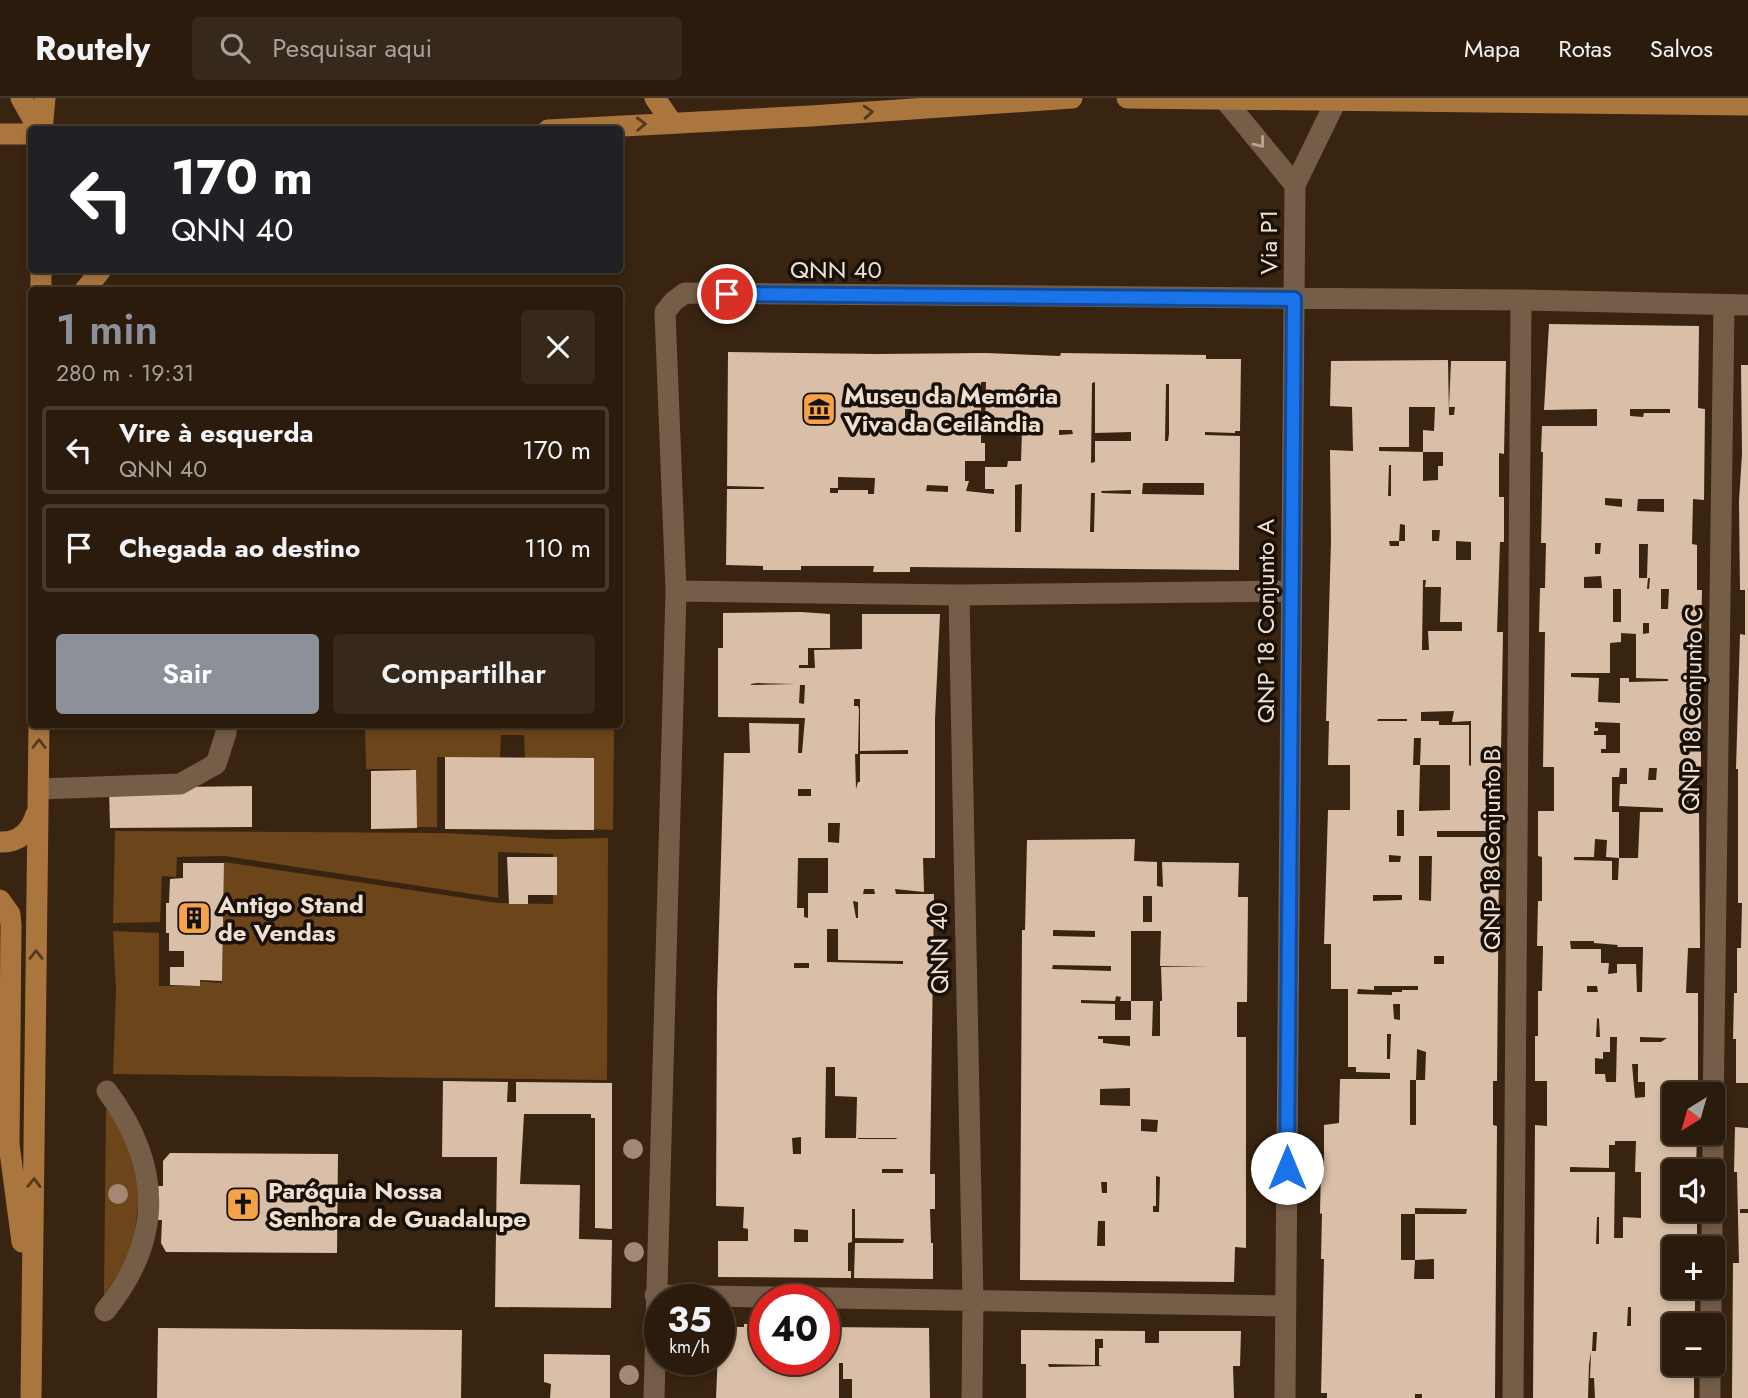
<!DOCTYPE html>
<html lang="pt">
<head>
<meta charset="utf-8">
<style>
  body { margin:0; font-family:Jost,sans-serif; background:#36281a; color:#f1f3f6; height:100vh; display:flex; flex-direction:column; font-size:26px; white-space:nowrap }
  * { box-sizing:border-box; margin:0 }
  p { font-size:23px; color:#a5a19d }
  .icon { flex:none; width:38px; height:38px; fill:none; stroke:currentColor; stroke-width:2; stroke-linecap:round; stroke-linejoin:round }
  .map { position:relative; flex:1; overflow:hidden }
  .side { position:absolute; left:28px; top:189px; width:595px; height:441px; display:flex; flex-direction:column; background:#2a1b0c; border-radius:7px; box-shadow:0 4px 10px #0003,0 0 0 2px #46392d }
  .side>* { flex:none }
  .hud { position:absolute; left:28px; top:28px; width:595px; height:147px; border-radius:7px; box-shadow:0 4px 10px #0003,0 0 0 2px #46392d; background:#202124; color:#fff; overflow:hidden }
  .needle { width:46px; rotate:217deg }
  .tools { position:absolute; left:1662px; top:984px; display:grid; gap:14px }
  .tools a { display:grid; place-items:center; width:63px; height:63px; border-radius:7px; background:#2a1b0c; box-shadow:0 4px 10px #0003,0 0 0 2px #46392d; font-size:35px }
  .speed { position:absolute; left:644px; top:1186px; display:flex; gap:14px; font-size:35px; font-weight:700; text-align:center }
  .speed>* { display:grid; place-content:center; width:91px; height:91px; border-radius:50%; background:#2a1b0c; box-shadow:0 4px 10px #0003,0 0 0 2px #46392d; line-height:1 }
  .speed small { font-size:18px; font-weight:400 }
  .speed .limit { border:10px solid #d22; background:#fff; color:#111 }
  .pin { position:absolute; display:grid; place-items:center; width:60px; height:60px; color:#fff; margin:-30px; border:4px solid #fff; border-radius:50%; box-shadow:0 2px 7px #0007 }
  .me { position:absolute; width:77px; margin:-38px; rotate:0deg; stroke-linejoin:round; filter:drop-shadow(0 0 5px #0008) }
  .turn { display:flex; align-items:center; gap:24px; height:147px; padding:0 28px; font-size:32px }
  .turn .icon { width:91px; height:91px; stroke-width:2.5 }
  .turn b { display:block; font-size:49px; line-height:60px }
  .round { display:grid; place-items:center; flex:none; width:74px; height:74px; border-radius:7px; background:#36281a }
  .summary { display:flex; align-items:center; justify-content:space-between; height:119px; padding:0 28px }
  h1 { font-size:42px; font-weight:600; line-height:52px; color:#8c9099 }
  .action { display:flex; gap:14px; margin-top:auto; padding:14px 28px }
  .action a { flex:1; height:80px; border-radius:7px; background:#8c9099; color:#fff; font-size:28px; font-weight:600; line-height:80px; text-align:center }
  .action a+a { background:#36281a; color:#f1f3f6 }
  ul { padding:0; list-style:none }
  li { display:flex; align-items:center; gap:21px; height:88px; margin:0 14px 10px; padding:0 14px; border:4px solid #46392d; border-radius:7px }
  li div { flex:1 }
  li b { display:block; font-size:26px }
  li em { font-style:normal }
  header { display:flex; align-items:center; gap:42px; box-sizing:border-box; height:98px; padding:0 35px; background:#2a1b0c; border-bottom:2px solid #46392d }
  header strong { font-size:33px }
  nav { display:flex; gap:38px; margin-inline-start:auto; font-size:24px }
  .search { width:490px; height:63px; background:#36281a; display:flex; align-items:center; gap:18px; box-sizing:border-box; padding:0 24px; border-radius:7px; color:#a5a19d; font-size:26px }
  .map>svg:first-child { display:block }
  .green { fill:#6d451a }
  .building { fill:#d9bfa7; fill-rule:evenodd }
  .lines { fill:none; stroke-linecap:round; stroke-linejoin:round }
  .minor { stroke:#755d48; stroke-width:21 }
  .major { stroke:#ab763e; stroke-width:21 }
  .tree { fill:#a18973 }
  .oneway { stroke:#53391d }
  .oneway2 { stroke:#b8a695 }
  .route-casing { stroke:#114b97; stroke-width:18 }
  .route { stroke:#1a73e8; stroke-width:12 }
  .labels { text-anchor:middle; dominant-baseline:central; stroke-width:7; stroke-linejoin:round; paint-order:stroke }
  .street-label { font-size:24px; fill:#eee1d4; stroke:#191007 }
  .poi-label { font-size:24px; font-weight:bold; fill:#eee1d4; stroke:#191007; text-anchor:start }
</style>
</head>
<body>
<header>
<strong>Routely</strong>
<div class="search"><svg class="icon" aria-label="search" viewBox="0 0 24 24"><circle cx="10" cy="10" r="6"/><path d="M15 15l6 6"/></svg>Pesquisar aqui</div>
<nav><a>Mapa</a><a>Rotas</a><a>Salvos</a></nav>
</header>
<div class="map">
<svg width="1748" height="1300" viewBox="0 0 1748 1300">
  <rect width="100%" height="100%" fill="#382410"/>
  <path class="green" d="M365,627H614L613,732L589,731L525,661L524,637H501L500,660L437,659V729H413L410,671H366Z
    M115,733L445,735L553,741L608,740L607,982L113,976L116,892L113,833L159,835V888H194V883L222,885L224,764L498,805L553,806V756L498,754V800L225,758L177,759L176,779L162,778L160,824L113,825Z
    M106,1011L119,1023L141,1076L133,1154L104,1197Z"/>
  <path class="building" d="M1549,226L1699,228L1698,310L1705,311L1704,402L1693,401L1692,446L1697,447V492H1702L1701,537L1690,536L1689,581L1701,582V671H1693V715H1699L1700,850H1688L1686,895H1698V985L1696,996H1675V1034H1697L1696,1073H1675V1111H1694V1120H1697V1150H1675V1188H1695V1209L1694,1227H1675V1265H1694V1300H1595L1594,1280H1590L1591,1254L1589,1266L1588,1300H1533L1535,1027L1547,1028V983H1535V938H1538V893H1542L1543,848H1537L1538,803H1542V759L1538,758V713H1554V669H1543L1545,534H1539L1540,490H1545L1546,445H1541L1543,354H1541L1542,328H1597V311L1544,312ZM1630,311H1670V315H1644L1643,319L1630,318ZM1605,400L1622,401V409L1605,407ZM1638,401H1664V414L1637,413ZM1595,445H1601L1600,456H1595ZM1639,446H1648L1647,480H1650L1649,491H1647L1648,480H1639ZM1601,478L1602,490H1584V479ZM1613,491H1621V524H1613ZM1661,491H1669L1668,511H1661ZM1643,525H1649V535L1643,536ZM1621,535L1636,536V580L1668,581V583L1629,584V580H1620V605L1598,604L1599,580L1571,579V575H1610V545L1621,544ZM1595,624L1620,625V655H1601V651H1606V637H1594V633H1598V630H1595ZM1620,670H1627V686H1620L1619,708L1663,710V714H1640L1638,760H1619V714H1612V679H1619ZM1649,670H1657L1656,682H1648ZM1595,741L1607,742L1606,759L1619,760L1618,782H1612V763L1574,762V759H1594ZM1570,843H1594V845L1618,847L1617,849H1643L1642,894H1637L1636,866H1617V875L1608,876L1609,865H1601V851H1571ZM1587,888H1597L1598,894H1587ZM1597,920L1599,921L1600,939H1596ZM1610,939H1617L1616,984H1606L1605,976H1595V960L1603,961V954H1610ZM1640,939L1667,940L1661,944H1640ZM1632,966H1638V984H1645V999L1635,1000ZM1615,1043H1636L1635,1074H1641V1120L1623,1119V1140H1614L1615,1074H1570V1069L1609,1070V1047H1615ZM1597,1119H1599V1146H1596ZM1628,1209H1631V1228H1627ZM1593,1234H1597L1596,1253H1592Z
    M728,254L876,256L986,255L1060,258L1061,255L1206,257V261H1241L1240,333H1235V335L1205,334V337L1240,338L1239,472L910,469V474H873L874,468H801V472H763V468L726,467L727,391H764V389L727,388ZM981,284H986L985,332L1022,333L1021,363H1008L1007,369H985V391H994V396L966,393L969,383H965V363H985V345H981ZM1095,284V335L1131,334V343H1095V364L1091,365L1092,285ZM1166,286H1169V336L1168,343H1165ZM905,311H912V325H905ZM1059,332H1072L1073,336L1059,337ZM838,379L875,380L874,396H868V392H838V395H830V390H838ZM1143,385H1204V397L1142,396ZM1022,386L1021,434H1015V387ZM927,387L948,388V394L926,393ZM1131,392V396L1102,395L1101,393ZM1091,395H1095L1094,434H1090Z
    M1448,262L1449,317H1454L1455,309H1449L1451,263H1506L1504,356L1499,355V399H1504V444H1500L1497,534H1503L1500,713H1494V733H1437V739H1494V758H1499L1497,983H1493V1027L1497,1028L1495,1300H1422V1296H1415V1300H1327V1295H1321L1324,1161H1321L1322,1115L1320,1116L1321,1071H1324V1027L1339,1025L1340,981H1390V975L1356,974V969H1348V891H1331V846H1324L1328,712H1350V667H1328L1329,623H1326L1331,442L1330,352L1353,353L1352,309L1330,308L1331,263ZM1409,309H1435L1434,333L1423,332V354H1443V368H1438V382L1423,383V354L1379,353V349H1409ZM1389,367H1391V398H1388ZM1400,426L1405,427V443H1399V448H1390L1389,443H1399ZM1432,432H1440L1439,443H1432ZM1456,443L1471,444V462H1456ZM1423,482H1426L1425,489H1441L1440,524H1462V533H1428L1429,552H1422ZM1454,613L1452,624L1471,623V668L1469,667V627H1439V623H1421V614ZM1378,621H1407V623H1377ZM1414,640H1421L1420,667H1450V712L1419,713L1420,667H1413ZM1397,712H1404V738H1397ZM1389,757L1401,758L1400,764H1389ZM1419,758H1432L1431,803L1419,802ZM1373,797H1402V802L1373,803ZM1434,858H1444V866H1434ZM1374,888H1418V892H1402V894H1392V897L1357,896L1358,891L1374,892ZM1393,906H1400V922L1394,921ZM1387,936H1391L1390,961H1387ZM1417,951L1426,954L1425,982H1416ZM1410,982H1416V1027H1410ZM1415,1110L1467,1111L1466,1116H1415ZM1401,1116H1415V1162H1401ZM1434,1161V1181H1414L1415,1162Z
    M1741,267H1748V985H1736V941H1733L1734,895H1737V850H1741L1742,805H1738V671H1736L1740,536L1745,537V492H1740L1739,403L1742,356Z
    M801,514L830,516V550H808V567H799V570H815L814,552L862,551V516H940L935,621V760H923L924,794L895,791L896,796H934L930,1076H935V1111H930L931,1145H933V1181L854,1180L855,1145H903L904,1141L855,1140V1111H852V1144L848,1145V1173H851V1180L718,1179V1143H748V1131L743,1130L744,1109L716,1108L717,899L724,655H750L749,625L799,626L798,655H802L805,620L718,619V550H723V515ZM751,586L757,585L796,586L751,587ZM800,587H805L804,606L799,605ZM854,601H860V653L908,652V656H860V684H858L856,691L855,656H858L859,611L858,608H854ZM798,691H811V698H798ZM828,725H840L839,745L828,744ZM798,760H828V795H808V820L804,819V810H797ZM864,791H874L875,796H863ZM853,803L858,804V820H856ZM827,831H838V862L903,863V866L827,864ZM794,865H809V870H794ZM826,969H835V998L857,999L856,1040H825ZM801,1039V1056H793L792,1040ZM858,1040H896L897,1041H858ZM882,1071H903V1075H882ZM794,1131L808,1132V1144H794Z
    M445,659L594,660V732L445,731Z
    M416,672L417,730L371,731V673Z
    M252,688V729L110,730L109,690Z
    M1135,741L1134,763L1157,764V788L1163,789L1162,764L1239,765L1238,799H1248L1247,904H1237V939H1246V1150L1235,1149L1234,1184L1020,1182L1022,832H1025L1027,742ZM1143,798H1152V824H1143ZM1053,832L1095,833V839L1053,838ZM1131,833H1161L1160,868H1209L1161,869L1162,899V903H1160V938H1152L1153,903H1131V922H1115V906L1081,905V902L1115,903L1116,898L1121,899L1120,903H1131ZM1053,867L1111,868V873L1052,871ZM1098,938H1130V948L1103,945V941H1098ZM1130,990V1008L1100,1007V991ZM1141,1021L1158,1022L1157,1034L1141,1033ZM1156,1078L1160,1079L1159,1114H1153V1108H1156ZM1101,1084H1107V1095H1102ZM1098,1123H1105V1148H1097Z
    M507,759H557V797H528V806H509Z
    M183,765H224L222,883L200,882V888L170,887V869H184V853H169V835H166V805H169L170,781L183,780Z
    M443,983L508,984L507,1004H516V984L612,985V1131L595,1130V1020H591V1016H524L520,1086L580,1087L579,1141L612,1142L611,1210L495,1209L497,1059H442Z
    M1735,1029L1748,1030V1111H1740V1115H1748V1300H1732L1733,1165H1739L1737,1074H1734Z
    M170,1055L338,1056L337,1155L166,1154L161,1145L162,1122H151V1088H163V1063Z
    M744,1226H765V1262H777V1269H807V1265L786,1264V1262H824V1229L929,1230L930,1300H852V1281H843V1265H839V1300H716L719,1229H744Z
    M158,1230L462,1232L461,1300H157Z
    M1021,1232L1145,1233V1245H1159V1233H1241L1240,1268H1233L1234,1300H1026V1266H1021ZM1095,1241H1103V1250H1099V1267L1102,1268L1049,1269L1048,1266L1095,1267Z
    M544,1256L610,1257V1300H550L551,1286L544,1284Z"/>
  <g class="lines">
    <path class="minor" d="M1225,2L1295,87
      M676,493L959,497L1291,493
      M959,497L973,1202L972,1300
      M39,691L180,686L216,666L226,635V626
      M1713,1016L1724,207
      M1713,1073V1034
      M1712,1150V1111
      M655,1197L1286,1208
      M105,1213C164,1141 162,1067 107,993
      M1711,1227V1188
      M654,1300L676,493L665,214L674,203L685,195L1521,202L1748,207
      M1285,1300L1295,87L1336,3
      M1513,1300L1521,202
      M1710,1300V1265"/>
    <path class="major" d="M21,0L39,32
      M655,0L672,25
      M1127,0L1748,7
      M42,32L45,0
      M548,32L811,18L1072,0
      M0,36H32
      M41,192V172
      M85,192L101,172
      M0,744C19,745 31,733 36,716
      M0,802L10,816L11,828L9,1046L22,1144
      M31,1300L39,626"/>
  </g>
  <g class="tree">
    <circle cx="633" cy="1051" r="10"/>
    <circle cx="118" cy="1096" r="10"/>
    <circle cx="634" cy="1154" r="10"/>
    <circle cx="629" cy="1277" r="10"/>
  </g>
  <defs><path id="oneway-chevron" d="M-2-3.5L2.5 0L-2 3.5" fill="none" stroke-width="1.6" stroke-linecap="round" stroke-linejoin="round" transform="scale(1.75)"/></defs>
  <g class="oneway">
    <use href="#oneway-chevron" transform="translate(868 14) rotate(-4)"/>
    <use href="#oneway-chevron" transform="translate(641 26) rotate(-2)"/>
    <use href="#oneway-chevron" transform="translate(39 646) rotate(-90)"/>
    <use href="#oneway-chevron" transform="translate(36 857) rotate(-90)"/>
    <use href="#oneway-chevron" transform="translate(34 1085) rotate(-89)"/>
  </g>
  <use class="oneway2" href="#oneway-chevron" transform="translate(1260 45) rotate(51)"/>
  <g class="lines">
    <g class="route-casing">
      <path id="route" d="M727,196L1294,201L1287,1070"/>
    </g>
    <use href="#route" class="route"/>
  </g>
  <defs>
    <g id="museum-square" transform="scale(1.75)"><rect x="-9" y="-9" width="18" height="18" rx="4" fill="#f6a247" stroke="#191007"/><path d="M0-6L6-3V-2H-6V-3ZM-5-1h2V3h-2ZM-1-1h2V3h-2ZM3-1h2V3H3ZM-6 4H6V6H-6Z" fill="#111"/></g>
    <g id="building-square" transform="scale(1.75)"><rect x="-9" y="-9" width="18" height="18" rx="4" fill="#f6a247" stroke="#191007"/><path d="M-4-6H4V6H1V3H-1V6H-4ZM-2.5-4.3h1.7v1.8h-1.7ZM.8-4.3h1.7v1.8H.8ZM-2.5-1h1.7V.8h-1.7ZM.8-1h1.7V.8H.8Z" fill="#111"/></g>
    <g id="church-square" transform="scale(1.75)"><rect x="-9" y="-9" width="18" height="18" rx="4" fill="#f6a247" stroke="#191007"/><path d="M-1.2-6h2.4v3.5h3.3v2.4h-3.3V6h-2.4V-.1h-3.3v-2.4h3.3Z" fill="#111"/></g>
  </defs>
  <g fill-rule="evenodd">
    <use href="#museum-square" x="819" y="311"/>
    <use href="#building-square" x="194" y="820"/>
    <use href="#church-square" x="243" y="1106"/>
  </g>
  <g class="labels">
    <g class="street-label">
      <text transform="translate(1268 144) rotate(-90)">Via P1</text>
      <text x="836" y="171">QNN 40</text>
      <text transform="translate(1265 523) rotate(-90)">QNP 18 Conjunto A</text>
      <text transform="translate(1692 611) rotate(-89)">QNP 18 Conjunto C</text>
      <text transform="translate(1491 751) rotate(-90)">QNP 18 Conjunto B</text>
      <text transform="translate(939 850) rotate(-91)">QNN 40</text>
    </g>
    <g class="poi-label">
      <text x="844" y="297">Museu da Memória<tspan x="844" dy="28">Viva da Ceilândia</tspan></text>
      <text x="218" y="806">Antigo Stand<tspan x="218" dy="28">de Vendas</tspan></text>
      <text x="268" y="1092">Paróquia Nossa<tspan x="268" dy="28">Senhora de Guadalupe</tspan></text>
    </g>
  </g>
</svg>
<div class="tools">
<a><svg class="needle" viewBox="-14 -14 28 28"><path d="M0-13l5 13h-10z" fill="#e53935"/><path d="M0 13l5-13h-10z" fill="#a5a19d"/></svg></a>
<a><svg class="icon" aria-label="sound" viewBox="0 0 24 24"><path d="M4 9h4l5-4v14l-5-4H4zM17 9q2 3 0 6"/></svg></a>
<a>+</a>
<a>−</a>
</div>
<div class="speed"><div>35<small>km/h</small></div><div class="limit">40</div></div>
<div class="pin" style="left:727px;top:196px;background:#d93025"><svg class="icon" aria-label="arrive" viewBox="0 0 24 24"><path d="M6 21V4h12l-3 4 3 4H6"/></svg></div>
<svg class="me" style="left:1287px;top:1070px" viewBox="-20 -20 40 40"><circle r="19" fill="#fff"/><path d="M0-13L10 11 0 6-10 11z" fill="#1a73e8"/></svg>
<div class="hud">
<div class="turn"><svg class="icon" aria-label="left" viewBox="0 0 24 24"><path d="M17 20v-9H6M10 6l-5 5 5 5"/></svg><div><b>170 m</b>QNN 40</div></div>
</div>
<section class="side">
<div class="summary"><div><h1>1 min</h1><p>280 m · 19:31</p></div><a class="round"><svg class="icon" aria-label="close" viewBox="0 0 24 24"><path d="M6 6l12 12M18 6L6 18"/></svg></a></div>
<ul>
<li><svg class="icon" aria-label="left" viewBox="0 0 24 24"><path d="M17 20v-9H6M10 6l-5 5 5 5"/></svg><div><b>Vire à esquerda</b><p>QNN 40</p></div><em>170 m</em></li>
<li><svg class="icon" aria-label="arrive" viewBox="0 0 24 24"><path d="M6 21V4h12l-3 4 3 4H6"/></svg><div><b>Chegada ao destino</b></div><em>110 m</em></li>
</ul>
<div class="action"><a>Sair</a><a>Compartilhar</a></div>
</section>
</div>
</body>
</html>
